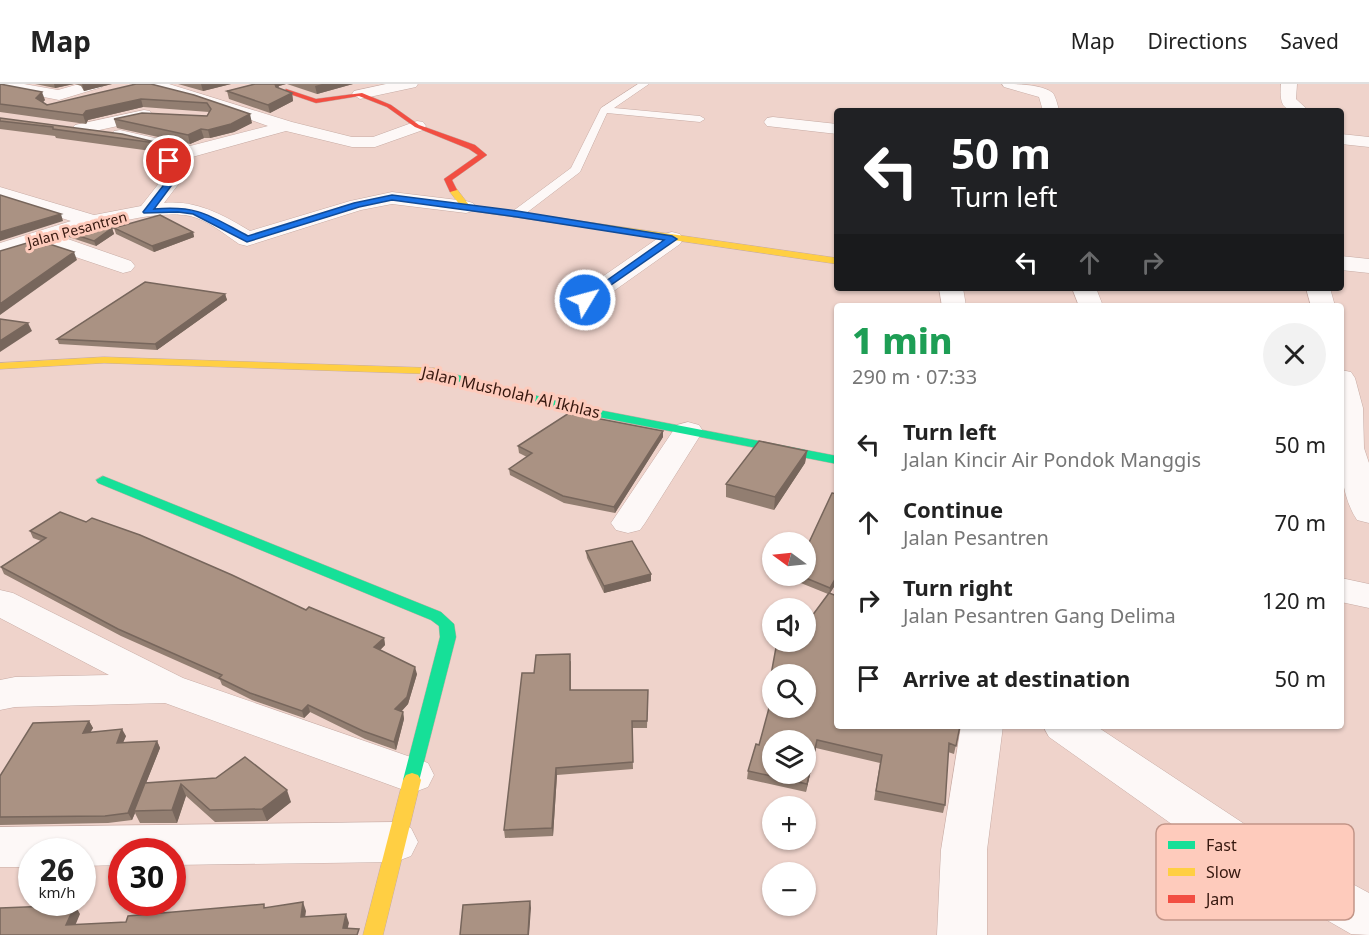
<!DOCTYPE html>
<html lang="en">
<head>
<meta charset="utf-8">
<style>
  body { margin:0; font-family:"Noto Sans",sans-serif; background:#f2f2f2; color:#222; height:100vh; display:flex; flex-direction:column; font-size:22px; white-space:nowrap }
  * { box-sizing:border-box; margin:0 }
  p { font-size:20px; color:#767676 }
  .icon { flex:none; width:33px; height:33px; fill:none; stroke:currentColor; stroke-width:2; stroke-linecap:round; stroke-linejoin:round }
  .map { position:relative; flex:1; overflow:hidden }
  .side { position:absolute; left:834px; top:219px; width:510px; height:426px; display:flex; flex-direction:column; background:#fff; border-radius:6px; box-shadow:0 2px 4px #0004 }
  .side>* { flex:none }
  .hud { position:absolute; left:834px; top:24px; width:510px; height:183px; border-radius:6px; box-shadow:0 2px 4px #0004; background:#202124; color:#fff; overflow:hidden }
  .needle { width:39px; rotate:285deg }
  .controls { position:absolute; left:762px; top:448px; display:grid; gap:12px }
  .controls a { display:grid; place-items:center; width:54px; height:54px; border-radius:50%; background:#fff; box-shadow:0 2px 4px #0004; font-size:30px }
  .speed { position:absolute; left:18px; top:754px; display:flex; gap:12px; font-size:30px; font-weight:700; text-align:center }
  .speed>* { display:grid; place-content:center; width:78px; height:78px; border-radius:50%; background:#fff; box-shadow:0 2px 4px #0004; line-height:1 }
  .speed small { font-size:15px; font-weight:400 }
  .speed .limit { border:9px solid #d22; background:#fff; color:#111 }
  .pin { position:absolute; display:grid; place-items:center; width:51px; height:51px; color:#fff; margin:-26px; border:3px solid #fff; border-radius:50%; box-shadow:0 2px 6px #0007 }
  .me { position:absolute; width:66px; margin:-33px; rotate:53deg; stroke-linejoin:round; filter:drop-shadow(0 0 4px #0008) }
  .turn { display:flex; align-items:center; gap:21px; height:126px; padding:0 18px; font-size:27px }
  .turn .icon { width:78px; height:78px; stroke-width:2.5 }
  .turn b { display:block; font-size:42px; line-height:51px }
  .lanes { display:flex; align-items:center; height:57px; padding:0 18px; background:#0003; justify-content:center; gap:30px; direction:ltr }
  .lanes .off { opacity:.35 }
  .round { display:grid; place-items:center; flex:none; width:63px; height:63px; border-radius:32px; background:#f2f2f2 }
  .head { display:flex; align-items:center; justify-content:space-between; height:102px; padding:0 18px }
  h1 { font-size:36px; font-weight:800; line-height:45px; color:#1e9e55 }
  ul { padding:0; list-style:none }
  li { display:flex; align-items:center; gap:18px; height:78px; padding:0 18px }
  li div { flex:1 }
  li b { display:block; font-size:22px }
  li em { font-style:normal }
  header { display:flex; align-items:center; gap:36px; box-sizing:border-box; height:84px; padding:0 30px; background:#fff; border-bottom:2px solid #e0e0e0 }
  header strong { font-size:28px }
  nav { display:flex; gap:33px; margin-inline-start:auto; font-size:21px }
  .map>svg:first-child { display:block }
  .lines { fill:none; stroke-linecap:round; stroke-linejoin:round }
  .lane-casing { stroke:#c7aba4; stroke-width:1 }
  .street-casing { stroke:#c7aba4; stroke-width:1 }
  .fast-casing { stroke:#c7aba4; stroke-width:1 }
  .slow-casing { stroke:#c7aba4; stroke-width:1 }
  .jam-casing { stroke:#c7aba4; stroke-width:1 }
  .lane { fill:#fdf8f7; fill-rule:evenodd }
  .street { fill:#fdf8f7; fill-rule:evenodd }
  .fast { fill:#16e098; fill-rule:evenodd }
  .slow { fill:#ffcf43; fill-rule:evenodd }
  .jam { fill:#f24e42; fill-rule:evenodd }
  .wall { fill:#927e71; fill-rule:evenodd }
  .shaded-wall { fill:#77665c }
  .building { fill:#aa9283; stroke:#77665c; stroke-width:1.5; fill-rule:evenodd }
  .route { fill:#1a73e8; stroke:#114b97; stroke-width:1.5 }
  .labels { text-anchor:middle; dominant-baseline:central; stroke-width:6; stroke-linejoin:round; paint-order:stroke }
  .far-street-label { font-size:14px; fill:#35170e; stroke:#fecbbc }
  .street-label { font-size:16px; fill:#35170e; stroke:#fecbbc }
  .key { fill:#fecbbc; stroke:#c29588; stroke-width:1.5 }
  .key-label { font-size:16px; fill:#35170e }
</style>
</head>
<body>
<header>
<strong>Map</strong>
<nav><a>Map</a><a>Directions</a><a>Saved</a></nav>
</header>
<div class="map">
<svg width="1369" height="851" viewBox="0 0 1369 851">
  <rect width="100%" height="100%" fill="#efd3cb"/>
  <g class="lines">
    <g class="lane-casing">
      <path id="lane" d="M638,0H649L614,24L700,32L705,35L700,38L607,29L580,88L521,133H513L511,130L513,127L571,84L601,24Z"/>
    </g>
    <g class="street-casing">
      <path id="street" d="M3,0H24L58,6L79,0H104L102,3L59,16L3,5Z
        M143,0H169L292,38L352,53H373L417,37L423,38L426,42L423,46L375,63H352L286,47L185,75L177,83L180,98L164,119C197,116 223,131 250,147L350,117L392,108L466,117L473,119L476,123L473,127L466,129L392,120L361,126L247,162L239,160C224,150 208,136 190,132C157,125 95,143 62,153L131,177L135,182L131,187L123,189L40,161L0,174V159L71,137L0,115V103L94,131L141,122L160,98L158,82L170,68L114,55L111,51L114,47L120,46L190,62L268,42L197,17L145,3Z
        M386,0H418L416,3L360,15L352,10L354,7Z
        M1002,0C1017,0 1042,0 1053,9C1056,14 1058,22 1059,27H1043L1039,13L1004,3Z
        M1281,0H1297L1296,15L1309,27C1285,27 1279,26 1281,0Z
        M144,26L150,27L152,31L150,35L81,50L75,49L72,45L75,41Z
        M773,33L837,40V50L767,42L764,38L767,34Z
        M1341,50L1369,53V63L1341,60Z
        M672,148L680,150L683,155L680,160L594,221L585,223L576,221L573,216L576,211L664,150Z
        M1341,172L1369,175V189L1341,186Z
        M939,204H963L966,222H942Z
        M1072,204H1096L1103,222H1079Z
        M1306,204H1330L1335,222H1311Z
        M1341,286L1351,288L1355,294L1363,324L1364,364L1369,379V439L1357,436C1332,399 1341,330 1341,286Z
        M688,338L699,341L703,347L645,439L640,446L628,449L616,446L611,439L677,341Z
        M1341,494L1369,500V524L1341,518Z
        M0,506L13,509L183,594L428,679L434,691L428,703L412,709L165,619L15,623L0,626V596L15,593L109,591L0,534Z
        M961,642H1003L987,766V851H937L941,766Z
        M1043,642H1096L1255,747L1369,809V851L1351,850L1221,775L1049,653Z
        M395,738L411,744L418,758L411,772L395,778L172,781V768H122V781L82,782V768H32V783H0V743Z"/>
    </g>
    <g class="fast-casing">
      <path id="fast" d="M450,289L568,320L837,372V380L568,327L446,294V290Z
        M103,392L441,528L454,540L456,553L418,701L412,703L406,701L403,696L440,553L439,542L431,536L98,399L96,396Z"/>
    </g>
    <g class="slow-casing">
      <path id="slow" d="M450,104H456L469,121L837,174V180L466,126L463,125L450,108Z
        M104,273L434,284L456,292L450,295L433,290L104,279L0,285V279Z
        M412,689L418,691L421,696L383,851H363L403,696L406,691Z"/>
    </g>
    <g class="jam-casing">
      <path id="jam" d="M286,5L316,15L362,9L391,21L419,41L475,61L487,71L452,96L457,106L450,108L444,95L478,71L469,65L415,43L387,23L359,12L316,19L284,8Z"/>
    </g>
    <use href="#lane" class="lane"/>
    <use href="#street" class="street"/>
    <use href="#fast" class="fast"/>
    <use href="#slow" class="slow"/>
    <use href="#jam" class="jam"/>
  </g>
  <path class="wall" d="M0,0L45,16L43,18L47,21L194,11L252,39L234,48L210,54H204L190,60L117,44L114,35L207,32L209,28L143,23L88,36L86,40L0,28Z
    M35,0H74L55,4Z
    M75,0H112L84,7L81,2Z
    M178,0H231L203,7Z
    M255,0H286L279,2L278,4L292,9L293,17L270,29L229,15L227,7Z
    M287,0H353L317,10Z
    M0,34L163,60L166,69L56,54L55,52L0,45Z
    M112,144L114,150L96,162L69,153L67,148Z
    M114,144L193,148L194,153L154,168L116,150Z
    M225,210L227,216L157,266L59,260L57,255Z
    M663,353L615,429L564,419L510,391L509,385L527,373L519,369L518,362Z
    M807,367L805,379L774,426L726,413V400Z
    M832,409L837,410V498L830,509L837,512V642H960L954,670L948,668L945,721L943,729L874,716L880,679L816,664L806,708L747,695L748,687L756,660L759,661L772,613V624H806V591H772V605L769,604L770,596L777,558H806V540L828,510L786,493V492H806V465ZM772,657H806V690H772Z
    M30,447L306,526L384,554L385,561L380,566L417,590L408,620L401,628H403L404,635L396,666L365,655L310,628L304,634L252,616L222,601L220,596L121,552L4,490L1,483L41,457L33,454Z
    M586,467L651,497L604,509L587,474Z
    M571,577V606H648L647,644H632L633,685L557,691L553,752L505,754L504,746L534,589Z
    M89,637L93,644L90,648L126,652L123,658L157,657L160,664L146,699L216,694L291,718L267,737L215,738L186,712L177,739H140L135,729L132,736L108,739L0,741V692Z"/>
  <path class="shaded-wall" d="M54,0H74L55,4Z
    M82,0H112L84,7Z
    M201,0H231L203,7Z
    M275,0H286L279,2L276,6Z
    M322,0H353L317,10L315,2Z
    M42,8L45,16L39,22L36,14Z
    M292,9L293,17L270,29L268,21Z
    M141,15L143,23L88,36L86,40L83,31L86,27Z
    M250,30L252,39L234,48L210,54L208,46Z
    M201,45L204,54L190,60L188,51Z
    M61,130L63,137L0,157V148Z
    M112,144L114,150L96,162L94,157Z
    M193,148L194,153L154,168L152,162Z
    M74,168L77,176L0,231V220Z
    M225,210L227,216L157,266L155,260Z
    M28,239L32,247L0,268V257Z
    M663,347V353L615,429L614,423Z
    M807,367L805,379L774,426L775,413Z
    M651,490V497L604,509V502Z
    M837,492V498L829,511L830,504Z
    M384,554L385,561L376,570L374,563Z
    M415,583L417,590L408,620L397,632L395,625Z
    M308,621L310,628L304,634L302,627Z
    M403,628L404,635L396,666L394,658Z
    M89,637L93,644L86,656L83,649Z
    M122,645L126,652L120,666L117,659Z
    M817,656L816,664L806,708L807,700Z
    M157,657L160,664L135,727H134L135,729L132,736L128,729Z
    M556,684L557,691L553,752L552,744Z
    M181,700L186,712L177,739L172,726Z
    M287,706L291,718L267,737L262,725Z
    M530,817L531,824L529,851H528Z
    M303,818L306,827L304,841L301,833Z
    M75,821L80,830L72,849L66,841Z
    M346,830L349,839L346,851L343,844Z"/>
  <path class="building" d="M0,0L42,8L36,14L47,21L136,0H151L194,11L250,30L231,40L208,46L201,45L188,51L114,35L142,29L207,32L211,25L207,19L141,15L86,27L83,31L0,20Z
    M255,0H275L276,3L292,9L268,21L227,7Z
    M0,34L122,50L163,60L53,45V43L0,37Z
    M0,111L61,130L0,148Z
    M160,131L193,148L152,162L114,144Z
    M97,140L112,144L94,157L67,148Z
    M37,156L74,168L0,220V167Z
    M145,198L225,210L155,260L57,255Z
    M0,235L28,239L0,257Z
    M569,329L663,347L614,423L563,412L509,385L532,369L518,362Z
    M759,357L807,367L775,413L726,400Z
    M832,409L837,410V492L830,504L801,492H806V465Z
    M60,428L86,438L92,434L140,451L232,491L306,526L309,523L384,554L374,563L415,583L407,613L395,625L403,628L394,658L363,647L308,621L302,627L250,609L219,594L222,591L118,545L1,483L46,454L30,447Z
    M632,457L651,490L604,502L586,467Z
    M829,509L837,512V642H960L956,662L949,659L945,721L876,707L882,671L817,656L807,700L748,687L756,660L759,661L772,613V624H806V591H772V597L770,596L777,558H806V540ZM772,657H806V690H772Z
    M570,570V606H648L647,637H632L633,678L556,684L552,744L504,746L522,589H534L536,571Z
    M89,637L83,649L122,645L117,659L157,657L128,729L105,732L0,733V692L33,639Z
    M245,673L287,706L262,725L210,726L181,700L172,726L134,727L145,699L216,694Z
    M530,817L528,851H460L463,821Z
    M303,818L301,833L346,830L343,844L359,845L357,851H0V824L75,821L66,841L126,838L128,832L264,820V824Z"/>
  <path class="route" d="M169,75L173,77L171,82L174,98L154,125C199,121 210,132 248,152L354,119L392,111L517,127L672,152L677,155L585,219L580,216L582,214L664,156L517,133L392,116L359,123L247,158L193,130L178,128L144,129L143,128L166,98L163,82Z"/>
  <g class="labels">
    <g class="far-street-label">
      <text transform="translate(77 145) rotate(-15)">Jalan Pesantren</text>
    </g>
    <g class="street-label">
      <text transform="translate(511 308) rotate(13)">Jalan Musholah Al Ikhlas</text>
    </g>
  </g>
  <rect x="1156" y="740" width="198" height="96" rx="9" class="key"/>
  <rect x="1168" y="757" width="27" height="8" fill="#16e098"/>
  <rect x="1168" y="784" width="27" height="8" fill="#ffcf43"/>
  <rect x="1168" y="811" width="27" height="8" fill="#f24e42"/>
  <g class="key-label">
    <text x="1206" y="767">Fast</text>
    <text x="1206" y="794">Slow</text>
    <text x="1206" y="821">Jam</text>
  </g>
</svg>
<div class="controls">
<a><svg class="needle" viewBox="-14 -14 28 28"><path d="M0-13l5 13h-10z" fill="#e53935"/><path d="M0 13l5-13h-10z" fill="#767676"/></svg></a>
<a><svg class="icon" aria-label="sound" viewBox="0 0 24 24"><path d="M4 9h4l5-4v14l-5-4H4zM17 9q2 3 0 6"/></svg></a>
<a><svg class="icon" aria-label="search" viewBox="0 0 24 24"><circle cx="10" cy="10" r="6"/><path d="M15 15l6 6"/></svg></a>
<a><svg class="icon" aria-label="layers" viewBox="0 0 24 24"><path d="M12 4l9 5-9 5-9-5zM3 14l9 5 9-5"/></svg></a>
<a>+</a>
<a>−</a>
</div>
<div class="speed"><div>26<small>km/h</small></div><div class="limit">30</div></div>
<div class="pin" style="left:169px;top:77px;background:#d93025"><svg class="icon" aria-label="arrive" viewBox="0 0 24 24"><path d="M6 21V4h12l-3 4 3 4H6"/></svg></div>
<svg class="me" style="left:585px;top:216px" viewBox="-20 -20 40 40"><circle r="17" fill="#1a73e8" stroke="#fff" stroke-width="3"/><path d="M0-11L8 9 0 5-8 9z" fill="#fff"/></svg>
<div class="hud">
<div class="turn"><svg class="icon" aria-label="left" viewBox="0 0 24 24"><path d="M17 20v-9H6M10 6l-5 5 5 5"/></svg><div><b>50 m</b>Turn left</div></div>
<div class="lanes"><svg class="icon" aria-label="left" viewBox="0 0 24 24"><path d="M17 20v-9H6M10 6l-5 5 5 5"/></svg><svg class="icon off" aria-label="ahead" viewBox="0 0 24 24"><path d="M12 20V5M6 11l6-6 6 6"/></svg><svg class="icon off" aria-label="right" viewBox="0 0 24 24"><path d="M7 20v-9h11M14 6l5 5-5 5"/></svg></div>
</div>
<section class="side">
<div class="head"><div><h1>1 min</h1><p>290 m · 07:33</p></div><a class="round"><svg class="icon" aria-label="close" viewBox="0 0 24 24"><path d="M6 6l12 12M18 6L6 18"/></svg></a></div>
<ul>
<li><svg class="icon" aria-label="left" viewBox="0 0 24 24"><path d="M17 20v-9H6M10 6l-5 5 5 5"/></svg><div><b>Turn left</b><p>Jalan Kincir Air Pondok Manggis</p></div><em>50 m</em></li>
<li><svg class="icon" aria-label="ahead" viewBox="0 0 24 24"><path d="M12 20V5M6 11l6-6 6 6"/></svg><div><b>Continue</b><p>Jalan Pesantren</p></div><em>70 m</em></li>
<li><svg class="icon" aria-label="right" viewBox="0 0 24 24"><path d="M7 20v-9h11M14 6l5 5-5 5"/></svg><div><b>Turn right</b><p>Jalan Pesantren Gang Delima</p></div><em>120 m</em></li>
<li><svg class="icon" aria-label="arrive" viewBox="0 0 24 24"><path d="M6 21V4h12l-3 4 3 4H6"/></svg><div><b>Arrive at destination</b></div><em>50 m</em></li>
</ul>
</section>
</div>
</body>
</html>
